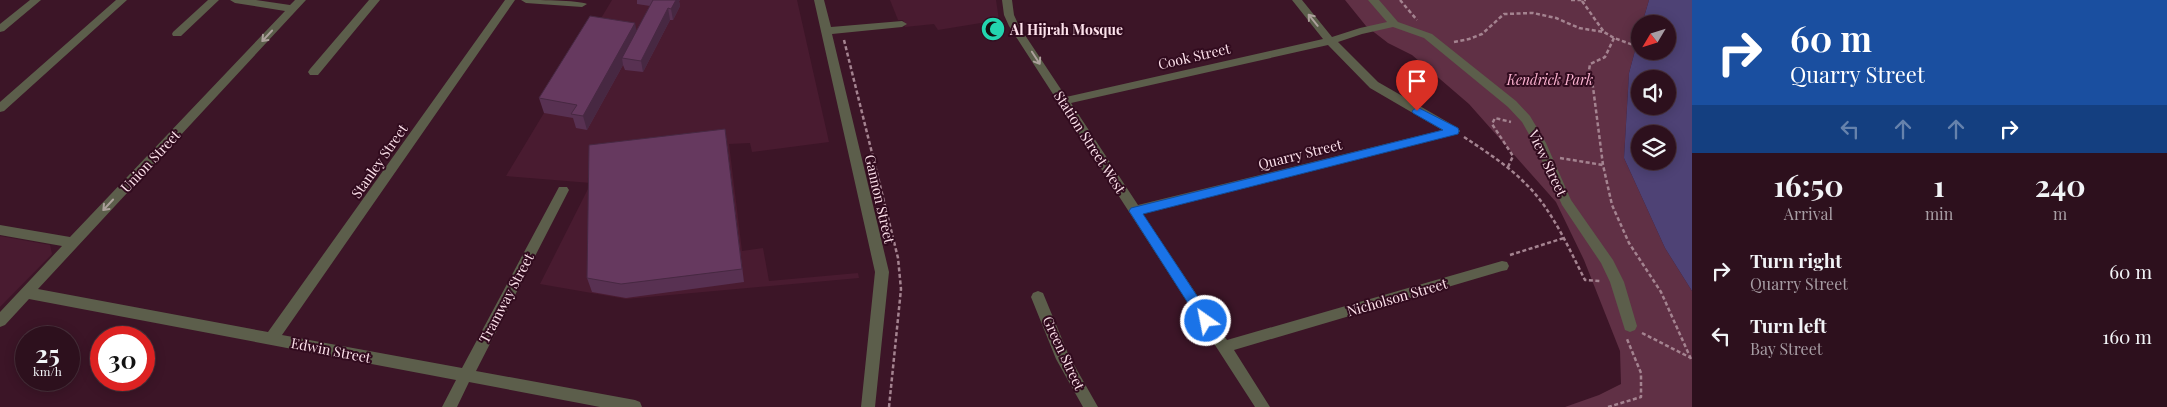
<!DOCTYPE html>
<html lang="en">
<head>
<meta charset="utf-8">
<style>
  body { margin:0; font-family:"Playfair Display",serif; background:#351926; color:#f1f3f6; height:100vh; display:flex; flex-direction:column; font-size:19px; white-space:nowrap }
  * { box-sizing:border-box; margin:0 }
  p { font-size:16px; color:#a79da4 }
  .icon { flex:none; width:28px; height:28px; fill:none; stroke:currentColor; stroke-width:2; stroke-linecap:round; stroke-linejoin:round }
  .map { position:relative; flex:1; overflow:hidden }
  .drawer { display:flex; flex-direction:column; background:#2d101d; width:475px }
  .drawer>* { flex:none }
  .top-card { background:#1a4fa0; color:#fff; overflow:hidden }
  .needle { width:32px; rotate:232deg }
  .buttons { position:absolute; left:1631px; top:15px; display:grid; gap:10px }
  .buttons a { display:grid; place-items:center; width:45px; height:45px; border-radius:50%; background:#2d101d; box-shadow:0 2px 12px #0003,0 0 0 1px #48303b; font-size:25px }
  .speed { position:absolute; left:15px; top:326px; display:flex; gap:10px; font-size:25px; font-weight:700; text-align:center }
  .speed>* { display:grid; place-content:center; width:65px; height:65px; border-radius:50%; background:#2d101d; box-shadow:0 2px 12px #0003,0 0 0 1px #48303b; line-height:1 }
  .speed small { font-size:12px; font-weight:400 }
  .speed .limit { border:8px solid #d22; background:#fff; color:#111 }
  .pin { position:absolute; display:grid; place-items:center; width:42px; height:42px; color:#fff; margin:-51px -21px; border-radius:50% 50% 50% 0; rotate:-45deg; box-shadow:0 0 5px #0007 }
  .pin .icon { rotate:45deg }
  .me { position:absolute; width:55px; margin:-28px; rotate:327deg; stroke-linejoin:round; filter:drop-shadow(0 0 4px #0008) }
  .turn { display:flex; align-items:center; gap:18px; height:105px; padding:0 15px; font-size:22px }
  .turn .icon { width:65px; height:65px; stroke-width:2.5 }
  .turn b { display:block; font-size:35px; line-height:42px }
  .lanes { display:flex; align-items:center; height:48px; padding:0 15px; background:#0003; justify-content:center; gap:25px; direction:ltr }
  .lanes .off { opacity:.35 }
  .eta { display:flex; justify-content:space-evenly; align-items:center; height:85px; text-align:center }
  .eta b { font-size:30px; font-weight:700; line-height:35px }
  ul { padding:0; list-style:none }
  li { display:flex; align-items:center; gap:15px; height:65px; padding:0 15px }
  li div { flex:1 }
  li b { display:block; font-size:19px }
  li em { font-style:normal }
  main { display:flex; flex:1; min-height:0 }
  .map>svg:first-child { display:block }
  .built { fill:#491b30 }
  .green { fill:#603045 }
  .water { fill:#4e4275; fill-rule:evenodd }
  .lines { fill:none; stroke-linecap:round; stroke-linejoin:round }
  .path { stroke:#a48390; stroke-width:2.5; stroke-dasharray:4 2.5; stroke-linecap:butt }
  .minor { fill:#5c5e4b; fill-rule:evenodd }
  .wall { fill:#583152 }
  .shaded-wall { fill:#472842 }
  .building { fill:#66395f; stroke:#472842 }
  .oneway { stroke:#aca09b }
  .route { fill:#1a73e8; stroke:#114b97 }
  .labels { text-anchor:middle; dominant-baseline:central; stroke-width:4; stroke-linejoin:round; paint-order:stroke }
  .poi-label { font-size:14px; font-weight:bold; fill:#fde1eb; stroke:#310b1e; text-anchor:start }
  .street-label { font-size:14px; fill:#fde1eb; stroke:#310b1e }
  .park-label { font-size:14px; font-style:italic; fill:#fdb4d2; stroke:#310b1e }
</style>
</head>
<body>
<main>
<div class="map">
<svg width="1692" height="407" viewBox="0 0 1692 407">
  <rect width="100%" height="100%" fill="#3c1527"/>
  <path class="built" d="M612,0H797L829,142L752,152L750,143L729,144L742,251L763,248L769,281L858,273L859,278L626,299L540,284L591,183L506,176Z
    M890,0H996L999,20L938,30L934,24L905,27L903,20H898Z
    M0,236L50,245L52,254L0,307Z"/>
  <path class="green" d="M1345,0H1649L1642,24H1640V32L1629,73L1624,158L1665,248L1692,291V407H1565L1599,395L1621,384L1620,351L1584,260L1556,202L1469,104L1412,55L1388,43L1366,26Z"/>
  <path class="water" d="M1649,0H1692V291L1665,248L1624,158L1629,73L1640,32V51H1668V24H1642ZM1640,79H1668V106H1640ZM1640,134H1668V161H1640Z"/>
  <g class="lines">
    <path class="path" d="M1400,0L1417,20
      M1571,0H1586
      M1582,1L1604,32
      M1614,38L1605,57L1590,64L1588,77L1593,87L1603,165L1612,205L1629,243L1661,292L1691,359
      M844,40L898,258L901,289L889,407
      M1454,42L1469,39L1482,34L1504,14L1533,13L1556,18L1579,28L1604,32L1614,38L1639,47
      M1464,137C1485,151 1507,165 1525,183C1552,209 1568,247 1585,280L1601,281
      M1560,158L1603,165
      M1508,167L1513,156L1492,124L1495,118L1511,122
      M1510,255L1564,238
      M1642,333L1691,358
      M1608,407L1641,397V373L1627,339"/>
    <path class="minor" d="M30,0H41L4,31L0,32V24Z
      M116,0H127L4,111L0,112V102Z
      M208,0H219L181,36H173L172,34L173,32Z
      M230,0H256L290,5L295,0H306L38,289L268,332L505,0H515L282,335L462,368L559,187H567L569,190L476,371L635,400L640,402L642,407H600L469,382L457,407H442L456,380L29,299L5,325L0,327V312L62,246L0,235V225L70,237L285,11L235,3Z
      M369,0H380L318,75H310L308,72L310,69Z
      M521,0C534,0 579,0 587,4L582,7L526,3Z
      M814,0H824L831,27L902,21L907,24L902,27L832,34L889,272L875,407H861L875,272Z
      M1002,0H1012L1014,15L1019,26L1066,97L1323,39L1292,0H1302L1332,37L1360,28L1387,22L1368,0H1379L1398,22L1432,34L1516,101L1530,116L1546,143L1571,200L1613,260L1624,282L1637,326L1635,330L1630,332L1625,330L1610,282L1601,263L1562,205L1534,143L1522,122L1508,107L1424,38L1393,27L1362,34L1338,42L1378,82L1458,128L1460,131L1458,134L1143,214L1227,340L1502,261L1507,262L1509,266L1507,270L1502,271L1234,350L1270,407H1255L1009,26L1004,15ZM1328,45L1370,88L1442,130L1138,205L1071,103Z
      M1038,291L1043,293L1069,356L1098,407H1083L1056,359L1031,297L1033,293Z"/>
  </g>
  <path class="wall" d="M637,0H680L679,1L680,6L673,20H670L643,72L625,70L623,65L587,130L576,128L573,118L544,113L539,98L637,30L650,6L637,4Z
    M725,129L744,282L626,298L592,292L587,278Z"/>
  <path class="shaded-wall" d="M676,0H680L679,1L680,6L673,20L671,9Z
    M668,8L670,20L643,72L641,61Z
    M635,23L638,38L622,58L623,65L587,130L583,116Z"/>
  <path class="building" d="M653,0H676L671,9L668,8L641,61L622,58Z
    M590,16L635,23L583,116L571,114L577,105L539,98Z
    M725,129L742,269L621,284L587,278L589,145Z"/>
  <defs><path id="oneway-shaft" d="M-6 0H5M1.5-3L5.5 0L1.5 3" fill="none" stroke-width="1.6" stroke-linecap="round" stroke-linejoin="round" transform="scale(1.25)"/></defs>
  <g class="oneway">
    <use href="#oneway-shaft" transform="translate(1313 20) rotate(-129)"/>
    <use href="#oneway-shaft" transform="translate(267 36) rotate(133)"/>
    <use href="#oneway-shaft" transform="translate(1036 58) rotate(57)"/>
    <use href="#oneway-shaft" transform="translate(108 205) rotate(133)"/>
  </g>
  <path class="route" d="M1417,107L1458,128L1459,131L1458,134L1143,214L1211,317L1213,321L1211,325L1206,326L1202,325L1131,214L1129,211L1131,208L1443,130L1413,113L1412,111Z"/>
  <defs>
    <g id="mosque-disc" transform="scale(1.25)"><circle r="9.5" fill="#23d5af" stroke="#310b1e"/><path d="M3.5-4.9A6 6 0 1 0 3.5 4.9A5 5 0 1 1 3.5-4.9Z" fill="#111"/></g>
  </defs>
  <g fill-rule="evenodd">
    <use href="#mosque-disc" x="993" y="29"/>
  </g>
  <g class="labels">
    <g class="poi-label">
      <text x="1010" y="29">Al Hijrah Mosque</text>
    </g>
    <g class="street-label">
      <text transform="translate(1194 56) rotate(-13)">Cook Street</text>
      <text transform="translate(1090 142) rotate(57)">Station Street West</text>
      <text transform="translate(1300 154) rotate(-14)">Quarry Street</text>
      <text transform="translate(150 161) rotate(-47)">Union Street</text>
      <text transform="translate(379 161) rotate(-55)">Stanley Street</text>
      <text transform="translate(1548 163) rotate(65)">View Street</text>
      <text transform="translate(880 199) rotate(77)">Gannon Street</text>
      <text transform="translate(1397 297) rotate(-16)">Nicholson Street</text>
      <text transform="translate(506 298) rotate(-62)">Tramway Street</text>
      <text transform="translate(331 350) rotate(11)">Edwin Street</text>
      <text transform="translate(1064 353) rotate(65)">Green Street</text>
    </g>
    <g class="park-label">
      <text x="1550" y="79">Kendrick Park</text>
    </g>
  </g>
</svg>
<div class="buttons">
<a><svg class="needle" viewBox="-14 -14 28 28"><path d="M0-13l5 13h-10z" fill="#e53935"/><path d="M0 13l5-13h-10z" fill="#a79da4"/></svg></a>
<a><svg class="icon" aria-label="sound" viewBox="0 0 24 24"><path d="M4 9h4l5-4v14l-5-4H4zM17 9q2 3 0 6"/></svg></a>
<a><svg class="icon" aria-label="layers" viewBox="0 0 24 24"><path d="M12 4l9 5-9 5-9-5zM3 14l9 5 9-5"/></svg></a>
</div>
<div class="speed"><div>25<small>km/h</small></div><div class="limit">30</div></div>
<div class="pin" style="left:1417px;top:111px;background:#d93025"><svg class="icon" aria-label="arrive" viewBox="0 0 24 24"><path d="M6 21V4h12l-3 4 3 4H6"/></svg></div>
<svg class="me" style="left:1206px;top:321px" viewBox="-20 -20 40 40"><circle r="17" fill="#1a73e8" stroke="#fff" stroke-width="3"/><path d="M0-11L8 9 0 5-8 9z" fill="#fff"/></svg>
</div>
<section class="drawer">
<div class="top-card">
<div class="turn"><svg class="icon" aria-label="right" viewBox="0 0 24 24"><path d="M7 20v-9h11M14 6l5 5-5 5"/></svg><div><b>60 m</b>Quarry Street</div></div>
<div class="lanes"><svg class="icon off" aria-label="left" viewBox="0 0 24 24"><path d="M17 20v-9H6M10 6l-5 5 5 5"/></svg><svg class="icon off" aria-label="ahead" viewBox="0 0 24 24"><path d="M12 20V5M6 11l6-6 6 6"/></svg><svg class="icon off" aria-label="ahead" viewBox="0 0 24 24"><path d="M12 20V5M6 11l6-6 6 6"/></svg><svg class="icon" aria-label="right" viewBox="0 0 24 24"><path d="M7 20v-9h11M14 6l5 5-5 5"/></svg></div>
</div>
<div class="eta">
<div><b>16:50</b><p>Arrival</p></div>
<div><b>1</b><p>min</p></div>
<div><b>240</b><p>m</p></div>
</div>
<ul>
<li><svg class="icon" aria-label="right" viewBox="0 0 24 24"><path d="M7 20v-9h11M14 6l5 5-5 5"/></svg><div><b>Turn right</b><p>Quarry Street</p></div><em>60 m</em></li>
<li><svg class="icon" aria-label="left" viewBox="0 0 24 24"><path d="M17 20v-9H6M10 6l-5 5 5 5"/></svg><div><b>Turn left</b><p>Bay Street</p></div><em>160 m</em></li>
</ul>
</section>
</main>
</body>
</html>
